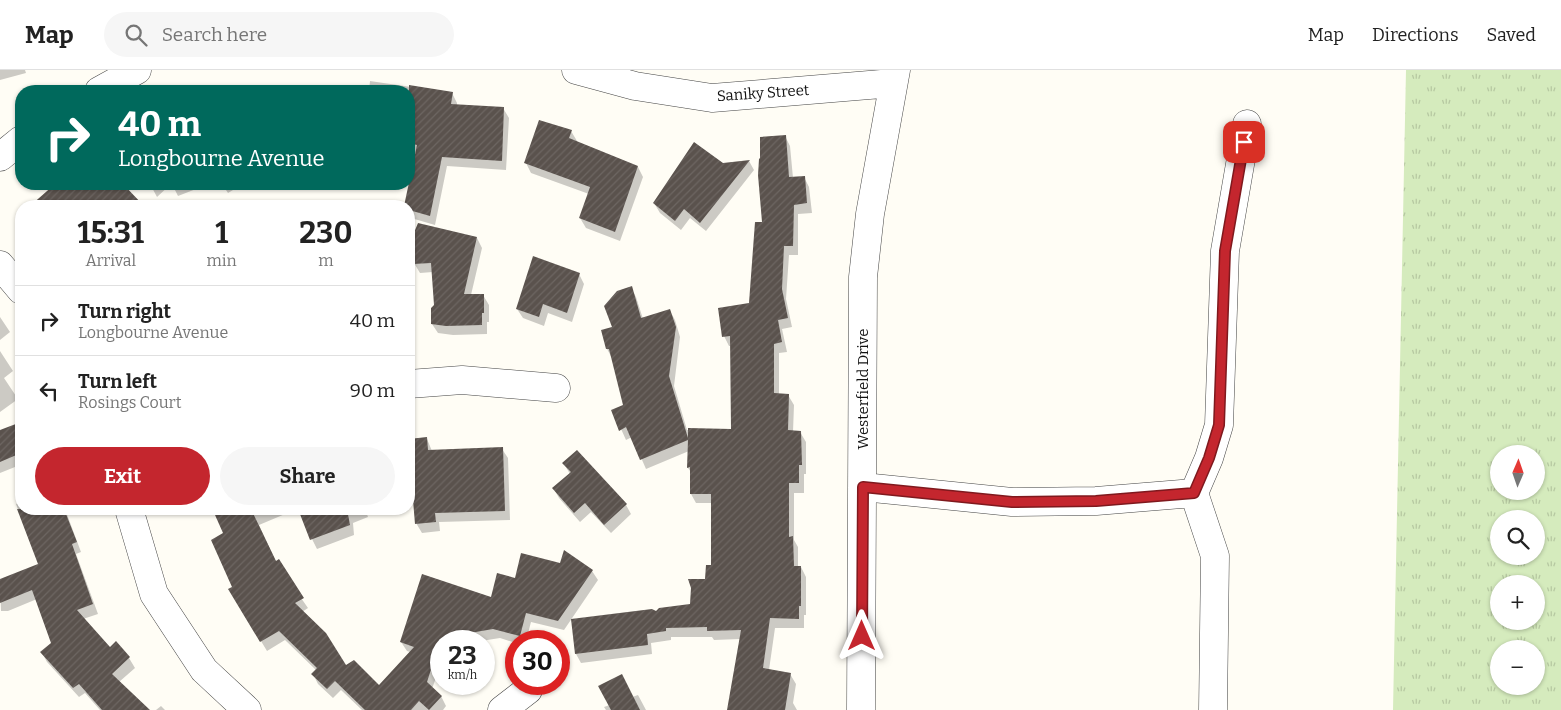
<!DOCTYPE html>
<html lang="en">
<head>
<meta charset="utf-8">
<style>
  body { margin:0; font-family:Bitter,serif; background:#f6f6f6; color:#222; height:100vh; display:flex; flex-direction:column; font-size:19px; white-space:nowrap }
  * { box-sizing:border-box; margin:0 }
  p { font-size:16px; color:#767676 }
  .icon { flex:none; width:28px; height:28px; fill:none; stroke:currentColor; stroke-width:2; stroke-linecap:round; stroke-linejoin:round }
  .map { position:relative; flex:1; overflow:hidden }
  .side { position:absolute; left:15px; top:130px; width:400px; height:315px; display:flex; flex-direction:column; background:#fff; border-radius:20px; box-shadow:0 1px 4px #0004 }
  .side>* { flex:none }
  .hud { position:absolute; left:15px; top:15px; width:400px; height:105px; border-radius:20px; box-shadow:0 1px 4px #0004; background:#00695c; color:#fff; overflow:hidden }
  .needle { width:32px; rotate:2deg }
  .controls { position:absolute; left:1490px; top:375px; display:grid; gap:10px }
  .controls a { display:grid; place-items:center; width:55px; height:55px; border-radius:50%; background:#fff; box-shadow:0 1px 4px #0004; font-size:25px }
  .speed { position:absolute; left:430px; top:560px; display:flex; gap:10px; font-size:25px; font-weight:700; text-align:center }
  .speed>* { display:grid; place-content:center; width:65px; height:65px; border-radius:50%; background:#fff; box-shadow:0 1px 4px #0004; line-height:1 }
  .speed small { font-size:12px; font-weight:400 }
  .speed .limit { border:8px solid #d22; background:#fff; color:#111 }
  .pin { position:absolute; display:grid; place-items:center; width:42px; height:42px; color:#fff; margin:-21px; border-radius:10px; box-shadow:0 2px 8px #0006 }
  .me { position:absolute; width:55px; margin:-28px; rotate:0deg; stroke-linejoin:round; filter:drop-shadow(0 0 4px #0008) }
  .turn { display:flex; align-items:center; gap:18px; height:105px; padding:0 20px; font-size:22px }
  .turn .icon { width:65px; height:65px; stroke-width:2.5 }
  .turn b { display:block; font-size:35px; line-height:42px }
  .eta { display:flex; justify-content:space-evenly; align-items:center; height:85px; text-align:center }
  .eta b { font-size:30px; font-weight:700; line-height:35px }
  .action { display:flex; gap:10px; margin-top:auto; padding:10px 20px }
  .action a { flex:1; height:58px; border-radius:30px; background:#c4262e; color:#fff; font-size:20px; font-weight:700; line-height:58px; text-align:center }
  .action a+a { background:#f6f6f6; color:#222 }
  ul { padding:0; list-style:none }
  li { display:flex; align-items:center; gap:15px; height:70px; padding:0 20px; border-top:1px solid #e0e0e0 }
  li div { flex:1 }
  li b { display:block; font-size:19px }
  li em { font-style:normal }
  header { display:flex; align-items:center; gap:30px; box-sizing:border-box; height:70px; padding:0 25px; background:#fff; border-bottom:1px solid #e0e0e0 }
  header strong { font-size:24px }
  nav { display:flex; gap:28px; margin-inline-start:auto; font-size:18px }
  .search { width:350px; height:45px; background:#f6f6f6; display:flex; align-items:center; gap:12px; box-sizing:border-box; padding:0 18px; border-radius:28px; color:#767676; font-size:19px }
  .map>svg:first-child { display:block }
  .grass { fill:url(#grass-tufts); fill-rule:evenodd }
  .shadow { fill:#0003 }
  .building { fill:url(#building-hatch) }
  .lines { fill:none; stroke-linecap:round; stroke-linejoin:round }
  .minor-casing { stroke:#444; stroke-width:29 }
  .minor { stroke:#fff; stroke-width:28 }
  .route-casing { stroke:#7f191e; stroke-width:12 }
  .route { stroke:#c4262e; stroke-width:9 }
  .labels { text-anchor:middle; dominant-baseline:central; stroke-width:5; stroke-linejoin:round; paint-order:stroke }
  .street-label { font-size:15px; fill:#111; stroke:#fff }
</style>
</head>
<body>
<header>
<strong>Map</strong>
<div class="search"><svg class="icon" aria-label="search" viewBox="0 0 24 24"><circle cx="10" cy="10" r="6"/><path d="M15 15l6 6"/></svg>Search here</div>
<nav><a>Map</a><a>Directions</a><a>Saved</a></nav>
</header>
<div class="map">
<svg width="1561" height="640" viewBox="0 0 1561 640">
  <defs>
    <pattern id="grass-tufts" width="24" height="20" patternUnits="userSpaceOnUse" patternTransform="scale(1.25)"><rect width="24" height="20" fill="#d5ebbd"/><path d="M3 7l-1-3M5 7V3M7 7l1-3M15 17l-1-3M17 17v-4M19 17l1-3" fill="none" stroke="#b6c8a1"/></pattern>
    <pattern id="building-hatch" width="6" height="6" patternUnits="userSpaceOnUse" patternTransform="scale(1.25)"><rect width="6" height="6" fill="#5a524d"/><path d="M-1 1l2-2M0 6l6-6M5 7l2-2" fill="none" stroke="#6d6662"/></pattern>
  </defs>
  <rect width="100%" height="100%" fill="#fffdf5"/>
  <path class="grass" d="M1406,0H1561V640H1393ZM1499,384H1536V421H1499ZM1499,449H1536V486H1499ZM1499,514H1536V551H1499ZM1499,579H1536V616H1499Z"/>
  <path class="shadow" d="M0,0H25L26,3L0,10Z
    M370,11L452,23L457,33V36L503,38L509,48L506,100L447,96L435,155L411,148L409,145V136H405L417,83L409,82V21H369Z
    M273,15L276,21L310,15L313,21H255L254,18Z
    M571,61L577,71L576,73L638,97L643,107L620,171L586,158L580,148L589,124L531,103L526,93Z
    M785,66L790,76L793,108L804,107L809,117L812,143L798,144V185H789L786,229L792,257L782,259L787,282L779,283V325H788L794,335L793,362H800L806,372V404H804V423H794V470L798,477V497H801L806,507V545H804V558H775L769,600L790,604L796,614L793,633L797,640H728L740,569L714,570L712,567H671V570L651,573L652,584L581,593L576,584L572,550L656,543L692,535L706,511L713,496V433H696L691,424V402L688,398L689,381L646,399L632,367L626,370L613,341L625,336L612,288L607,279L613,258L631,218L636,227L643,249L670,241L675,250L680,267L674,316L687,360H733L732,276H729L724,266L751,234L763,154Z
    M749,91L754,100L706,161L690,148L681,160L660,143L654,133L723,95Z
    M62,114H121L140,136H34L33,135L51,125Z
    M150,114H171L157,127Z
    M172,114H209L178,126Z
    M222,114H243L228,123Z
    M477,168L482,178L471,225H483L489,235V252H487V264L453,265L438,263L432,254L435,235L433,202L420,203L414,193Z
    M579,204L584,214L572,252L548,243L544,256L523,248L517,239Z
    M0,247L10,262L0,270Z
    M0,281L13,301L4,308L18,329L0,342Z
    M21,353V397L20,395L0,403V361Z
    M427,369L432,381L502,379L508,388L510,450L439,452L440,461L422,463L416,453L414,432H409V370Z
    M564,394L626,435L631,444L611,463L591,442L580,452L559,428L554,419L570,404Z
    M21,432V439H65L81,482L76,484L98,544L83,549L110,579L116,573L129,588L135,598L119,612L148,640H100L85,623L79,627L47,592L42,583L53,573L37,529L8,541H1L0,510L39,495L16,434Z
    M219,439H297L259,455L276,492L308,538L302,542L345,596L379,617L410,582L407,581L401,572L492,528L516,510L592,501L598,510L564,560L531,552L526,571H516V573L500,568L481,571H441V593L432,619L441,626L446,636L443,640H362L341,620L333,628L318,614L313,604L316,600L285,570L267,581L230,520L234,518Z
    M300,439H365L368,447L353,453L354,465L317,479L312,469Z
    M638,625L646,640H606L604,637Z
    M161,636L165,640H156Z"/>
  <path class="building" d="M409,15L453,22L451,34L504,37L502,91L442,87L430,146L409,140V136H404L417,75L409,73Z
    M539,50L572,60L569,68L638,96L615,162L579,148L590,117L524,93Z
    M786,65L789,107L805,106L807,133L794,135L793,176H784L782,219L788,248L778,250L782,272L774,274V323L789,324L788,360L801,361L802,395H799V413H789V467L793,466L794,496H801V536H799V549L770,548L763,598L791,603L785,640H727L741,560L707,561V557L666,558V561L647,564L648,575L575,584L571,549L652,539L656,541L659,538L690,534L691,518L688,509H705L706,495H711V424H690V397L687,398L688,370L640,390L626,357L619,361L611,340L623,335L609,279H606L601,260L612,257L604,236L617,221L632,216L641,248L670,239L676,257L669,306L688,368V358L731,359L730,266L722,267L718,238L749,233L755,152H762L758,105L759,89L760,88V67Z
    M694,72L723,93L750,90L700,153L684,139L675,151L653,133Z
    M55,114H123L144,136H30Z
    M418,153L477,167L464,224H484V243H482V255L446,256L431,254V238L434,235L431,193L413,194L411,170Z
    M533,186L580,203L567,243L543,234L539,247L516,239Z
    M21,352V383L0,392V360Z
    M427,367L428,380L503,377L505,441L435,443L436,452L415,454L412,418L409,419V369Z
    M577,380L627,434L604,455L585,433L574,443L552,418L571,402L562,393Z
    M17,439H64L77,472L72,474L93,534L77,540L110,577L116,571L130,587L112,604L150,640H102L79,614L73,618L40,582L51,573L32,520L0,533V509L38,494Z
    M228,439H251L276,491L279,489L304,528L295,533L326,563L346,595L354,590L379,615L414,577L400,572L422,504L491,527L497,503L515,508L521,483L560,493L564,480L593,500L558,551L526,543L520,566L493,559L441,568L427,612L442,626L429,640L419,631L411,640H365L335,611L327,619L311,604L317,598L279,561L260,572L228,519L232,517L211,470L223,463L215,445Z
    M298,439H347L350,455L310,470Z
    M622,604L640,640H611L598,616Z"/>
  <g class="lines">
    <g class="minor-casing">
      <path id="minor" d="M576,0L635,16L712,28L893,13
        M99,21L137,0
        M0,87L21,70
        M0,195L21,220
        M409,314L462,310L556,318
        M863,417L1012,432L1096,431L1194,423
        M1194,423L1209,388L1219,355L1225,181L1247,54
        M1194,423L1215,486L1213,640
        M129,439L154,524L204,600L247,640
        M502,640L528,620
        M861,640L863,207L870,144L896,0"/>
    </g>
    <use href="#minor" class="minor"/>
  </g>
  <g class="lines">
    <g class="route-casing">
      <path id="route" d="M862,566L863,417L1012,432L1096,431L1194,423L1209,388L1219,355L1225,181L1244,72"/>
    </g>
    <use href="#route" class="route"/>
  </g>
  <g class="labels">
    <g class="street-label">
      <text transform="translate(763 23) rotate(-4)">Saniky Street</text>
      <text transform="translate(863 319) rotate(-90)">Westerfield Drive</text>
    </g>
  </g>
</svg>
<div class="controls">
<a><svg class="needle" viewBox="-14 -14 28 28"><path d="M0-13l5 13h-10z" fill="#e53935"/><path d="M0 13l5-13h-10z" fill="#767676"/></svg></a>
<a><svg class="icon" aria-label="search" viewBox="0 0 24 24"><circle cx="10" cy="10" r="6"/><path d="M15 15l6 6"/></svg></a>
<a>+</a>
<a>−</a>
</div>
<div class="speed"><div>23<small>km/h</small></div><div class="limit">30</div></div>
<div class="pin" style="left:1244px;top:72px;background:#d93025"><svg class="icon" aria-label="arrive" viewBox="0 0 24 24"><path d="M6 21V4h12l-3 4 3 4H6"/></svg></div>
<svg class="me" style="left:862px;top:566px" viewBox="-20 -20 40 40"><path d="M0-17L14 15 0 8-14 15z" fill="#c4262e" stroke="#fff" stroke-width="4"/></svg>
<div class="hud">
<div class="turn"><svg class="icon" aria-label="right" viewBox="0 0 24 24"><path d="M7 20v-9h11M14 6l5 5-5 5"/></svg><div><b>40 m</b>Longbourne Avenue</div></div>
</div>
<section class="side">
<div class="eta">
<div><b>15:31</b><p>Arrival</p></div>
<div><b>1</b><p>min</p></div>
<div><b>230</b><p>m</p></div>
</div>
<ul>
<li><svg class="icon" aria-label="right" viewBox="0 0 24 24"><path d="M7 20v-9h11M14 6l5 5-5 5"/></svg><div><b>Turn right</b><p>Longbourne Avenue</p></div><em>40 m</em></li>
<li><svg class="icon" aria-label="left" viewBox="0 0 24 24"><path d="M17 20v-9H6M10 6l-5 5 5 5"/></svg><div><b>Turn left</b><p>Rosings Court</p></div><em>90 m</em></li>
</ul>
<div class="action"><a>Exit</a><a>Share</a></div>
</section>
</div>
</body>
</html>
